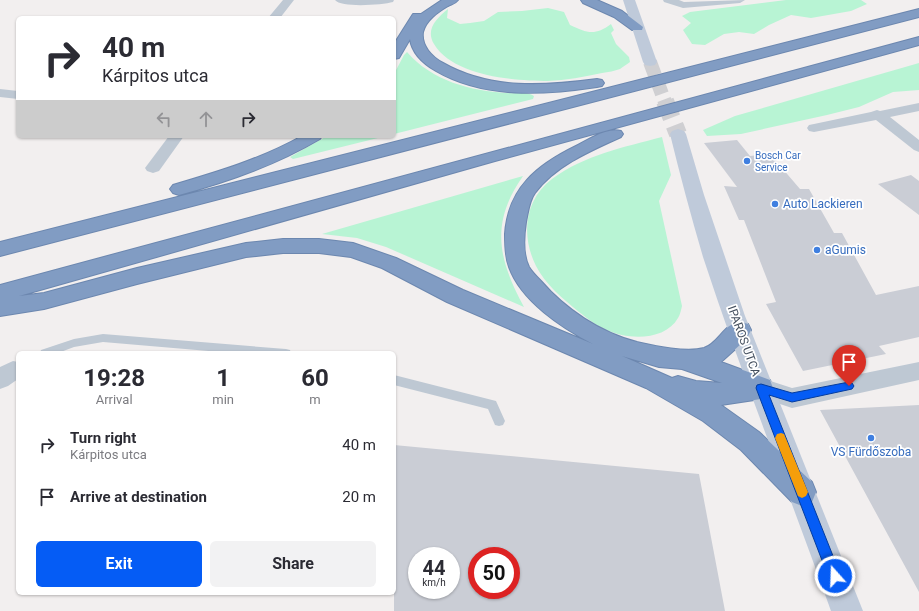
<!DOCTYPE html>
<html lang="en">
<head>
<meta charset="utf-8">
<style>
  body { margin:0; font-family:Roboto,sans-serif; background:#f2f2f3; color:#2b2b33; height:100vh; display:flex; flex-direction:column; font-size:15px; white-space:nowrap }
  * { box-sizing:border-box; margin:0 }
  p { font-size:13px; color:#7c7c81 }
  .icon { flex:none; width:22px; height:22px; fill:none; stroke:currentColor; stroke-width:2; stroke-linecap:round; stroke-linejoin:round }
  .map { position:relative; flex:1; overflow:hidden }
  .side { position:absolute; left:16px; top:351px; width:380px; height:244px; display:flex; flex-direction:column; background:#fff; border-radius:6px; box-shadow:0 1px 3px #0004 }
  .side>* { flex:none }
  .banner { position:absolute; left:16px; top:16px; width:380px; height:122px; border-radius:6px; box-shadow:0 1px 3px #0004; background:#fff; color:#2b2b33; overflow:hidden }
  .speed { position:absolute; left:408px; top:547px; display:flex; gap:8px; font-size:20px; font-weight:700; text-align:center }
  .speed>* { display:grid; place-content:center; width:52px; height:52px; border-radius:50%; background:#fff; box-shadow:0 1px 3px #0004; line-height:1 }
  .speed small { font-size:10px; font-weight:400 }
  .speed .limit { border:6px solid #d22; background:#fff; color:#111 }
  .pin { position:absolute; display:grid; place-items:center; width:34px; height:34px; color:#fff; margin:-41px -17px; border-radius:50% 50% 50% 0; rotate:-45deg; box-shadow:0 0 4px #0007 }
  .pin .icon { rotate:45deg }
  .me { position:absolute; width:44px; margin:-22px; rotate:340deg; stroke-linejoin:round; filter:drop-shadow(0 0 3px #0008) }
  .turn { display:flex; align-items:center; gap:14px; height:84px; padding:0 20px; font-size:18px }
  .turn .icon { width:52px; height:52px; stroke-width:2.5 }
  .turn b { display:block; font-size:28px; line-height:34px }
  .lanes { display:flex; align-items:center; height:38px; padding:0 20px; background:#0003; justify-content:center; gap:20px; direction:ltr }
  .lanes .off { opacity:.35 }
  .eta { display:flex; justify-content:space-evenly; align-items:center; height:68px; text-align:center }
  .eta b { font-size:24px; font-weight:700; line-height:28px }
  .action { display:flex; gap:8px; margin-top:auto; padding:8px 20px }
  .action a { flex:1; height:46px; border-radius:6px; background:#055cf5; color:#fff; font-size:16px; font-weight:700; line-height:46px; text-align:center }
  .action a+a { background:#f2f2f3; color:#2b2b33 }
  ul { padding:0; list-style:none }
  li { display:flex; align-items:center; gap:12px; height:52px; padding:0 20px }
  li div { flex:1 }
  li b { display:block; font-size:15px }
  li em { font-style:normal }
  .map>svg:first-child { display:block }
  .green { fill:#b8f4d4 }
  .building { fill:#cacdd5; fill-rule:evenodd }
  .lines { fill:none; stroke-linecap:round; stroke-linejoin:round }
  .secondary-tunnel-far1 { stroke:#cfcfd2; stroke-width:14; stroke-dasharray:14 6; stroke-linecap:butt }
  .secondary-tunnel { stroke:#cfcfd2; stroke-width:18; stroke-dasharray:18 8; stroke-linecap:butt }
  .highway-casing { stroke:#6c87af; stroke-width:2 }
  .lane { fill:#bec8d3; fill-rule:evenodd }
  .street { fill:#bec8d3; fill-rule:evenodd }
  .secondary { fill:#bfcada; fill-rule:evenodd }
  .highway { fill:#819cc3; fill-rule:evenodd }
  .route { fill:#055cf5; stroke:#033c9f }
  .slow { fill:#f59e0b }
  .shop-dot { fill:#3f7fe0; stroke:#fff; stroke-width:1.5 }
  .labels { text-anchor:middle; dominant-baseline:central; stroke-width:3.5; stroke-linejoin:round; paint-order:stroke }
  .far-shop-label { font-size:10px; fill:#366cbe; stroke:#fff; text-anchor:start }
  .shop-label { font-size:12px; fill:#366cbe; stroke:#fff; text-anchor:start }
  .street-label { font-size:12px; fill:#45505f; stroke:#fff }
</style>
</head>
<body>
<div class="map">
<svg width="919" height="611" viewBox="0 0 919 611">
  <rect width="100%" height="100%" fill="#f2efef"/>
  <path class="green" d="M786,0H861L867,4L851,11L811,18L791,15L769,25L754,34L739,32L724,34L705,45L692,44L683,30L691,23L682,16L690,12Z
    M548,8L564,12L570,25C587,33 595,36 611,24L614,30L611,33L616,44L629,57L630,62C627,64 623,67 620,69C615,71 608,72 602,73C584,77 566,80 548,81C514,81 453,76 434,44C425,29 437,18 448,9L447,18L460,24L470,23L484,21L498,12L522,11Z
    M407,52C432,81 471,91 507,93C516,94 527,91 534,96L533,99L394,134V74L404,55Z
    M919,63V90L893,92L859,107L827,115L741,134L707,136L703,130L735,116Z
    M327,136H386L293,159L290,157Z
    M662,137L671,175L659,201L682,306C681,310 680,315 678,318C665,341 628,340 607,330C597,326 588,319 579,312C563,299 545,284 536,266C521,236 524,200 552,179C584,155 625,147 662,137Z
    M523,176C490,223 498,259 524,307L386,247L357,238L322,234Z"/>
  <path class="building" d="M737,140L750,156L770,154L800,189H809L834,233H842L876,295L919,286V337L879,346L886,354L803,371L766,304L776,302L744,220H739L724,186L737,187L704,143Z
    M911,175L919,181V215L878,184Z
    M919,405V592L820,410Z
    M394,445L699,474L725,611H394ZM417,556H451V590H417ZM477,556H511V590H477Z"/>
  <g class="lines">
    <path class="secondary-tunnel-far1" d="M650,62L665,102"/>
    <path class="secondary-tunnel" d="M665,101L678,134"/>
    <g class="highway-casing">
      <path id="highway" d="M442,0H458C455,4 452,4 448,6C438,12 426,20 423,32C421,46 432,57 443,63C490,90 545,86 597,79L602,80L604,83L602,86L597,87C544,95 484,99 436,71C424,64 412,54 410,39L399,58L394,59V44L413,14H421Z
        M581,0H597L622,11L643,27L642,30H632L614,17L583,3Z
        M919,9V17L0,256V242Z
        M919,37V45L495,161L19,296L44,293L137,268L246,243L283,239H319L353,243L396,258L463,290L593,344C562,328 521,301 509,267C505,257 505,245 505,234C508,188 537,165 576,146C588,140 607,127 621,131L623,134L621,137C590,151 555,166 535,193C529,201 528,213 526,222C524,235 523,255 529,267C532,272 537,277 541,281C565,309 601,333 637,342C655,346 686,353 704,348C722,342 725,316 748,324L751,330L748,336L741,344L721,362L770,380L773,388L770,396L761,399L721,405L759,432L812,482L816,492L812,502L802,506L792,502L741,450L703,421L646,388L447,302L382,268L351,257L319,253H283L246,257L137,284L44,309L0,316V285ZM622,356L659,367L682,369L722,383L696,381L678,376L672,378Z
        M302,136H322L320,139C276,165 228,182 179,195L173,193L170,189L173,185C217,172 261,159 302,136Z"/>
    </g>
    <path class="lane" d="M103,334L286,349L290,350L291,353H232L103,342L74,347L58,353H40L41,350L74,339Z
      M394,375L496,401L505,421L503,425L499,426L495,425L488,409L394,385Z"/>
    <path class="street" d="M283,0H294L280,18H268Z
      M335,0H394L393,2C382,5 341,8 335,0Z
      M663,0H679L684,2L745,0L740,3L683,8L664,2Z
      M0,89L18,91V99L0,97Z
      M919,103V111L890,117L919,140V152L914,150L876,120L814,132L809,131L807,128L809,125L814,124L871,112L877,110L880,111Z
      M169,136H184L159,171L153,173L147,171L145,168Z
      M13,361L18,362V379L8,386L0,389V367Z
      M919,362V380L792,408L753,395L750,388L753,381L761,378L792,388Z"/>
    <path class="secondary" d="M623,0H635L657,62L655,65L650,66L645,65L643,62Z
      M678,129L684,131L686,134L704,195L745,316L863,611H831C789,493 742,376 703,257C691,216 680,175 670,134L672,131Z"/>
    <use href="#highway" class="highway"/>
  </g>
  <path class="route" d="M849,382L852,383L854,386L852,389L792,402L769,395L841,576L839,581L835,583L830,581L828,576L756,388L757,385L761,384L792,393Z"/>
  <path class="slow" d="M781,433L784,434L808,492L806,496L802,498L798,496L775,438L777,434Z"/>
  <g class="shop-dot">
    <circle cx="747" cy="161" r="4"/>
    <circle cx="775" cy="204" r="4"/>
    <circle cx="817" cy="250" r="4"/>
    <circle cx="871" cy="438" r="4"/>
  </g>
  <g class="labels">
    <g class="far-shop-label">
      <text x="755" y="155">Bosch Car<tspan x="755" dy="12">Service</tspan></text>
    </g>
    <g class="shop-label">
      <text x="783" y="204">Auto Lackieren</text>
      <text x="825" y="250">aGumis</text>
      <text x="871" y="452" text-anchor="middle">VS Fürdőszoba</text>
    </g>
    <g class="street-label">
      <text transform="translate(744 341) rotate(70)">IPAROS UTCA</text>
    </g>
  </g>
</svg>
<div class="speed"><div>44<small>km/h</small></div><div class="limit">50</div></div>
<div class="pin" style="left:849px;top:386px;background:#d93025"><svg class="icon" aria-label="arrive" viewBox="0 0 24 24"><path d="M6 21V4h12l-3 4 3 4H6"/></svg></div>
<svg class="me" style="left:835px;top:576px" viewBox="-20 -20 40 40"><circle r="17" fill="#055cf5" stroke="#fff" stroke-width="3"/><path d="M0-11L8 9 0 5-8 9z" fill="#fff"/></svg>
<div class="banner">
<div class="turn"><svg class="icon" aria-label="right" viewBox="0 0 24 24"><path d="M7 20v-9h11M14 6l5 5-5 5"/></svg><div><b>40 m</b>Kárpitos utca</div></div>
<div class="lanes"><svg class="icon off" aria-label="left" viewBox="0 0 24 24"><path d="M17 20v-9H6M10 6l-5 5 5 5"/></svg><svg class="icon off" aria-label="ahead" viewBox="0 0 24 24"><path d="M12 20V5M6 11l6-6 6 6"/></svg><svg class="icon" aria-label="right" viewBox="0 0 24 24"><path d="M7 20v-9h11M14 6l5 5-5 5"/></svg></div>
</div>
<section class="side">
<div class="eta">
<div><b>19:28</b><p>Arrival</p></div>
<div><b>1</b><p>min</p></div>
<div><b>60</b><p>m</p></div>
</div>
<ul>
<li><svg class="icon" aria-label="right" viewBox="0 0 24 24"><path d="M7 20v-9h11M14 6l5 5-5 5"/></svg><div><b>Turn right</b><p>Kárpitos utca</p></div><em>40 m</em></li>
<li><svg class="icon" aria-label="arrive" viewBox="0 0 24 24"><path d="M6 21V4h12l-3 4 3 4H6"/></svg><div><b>Arrive at destination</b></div><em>20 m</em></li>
</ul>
<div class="action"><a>Exit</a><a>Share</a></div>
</section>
</div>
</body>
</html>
